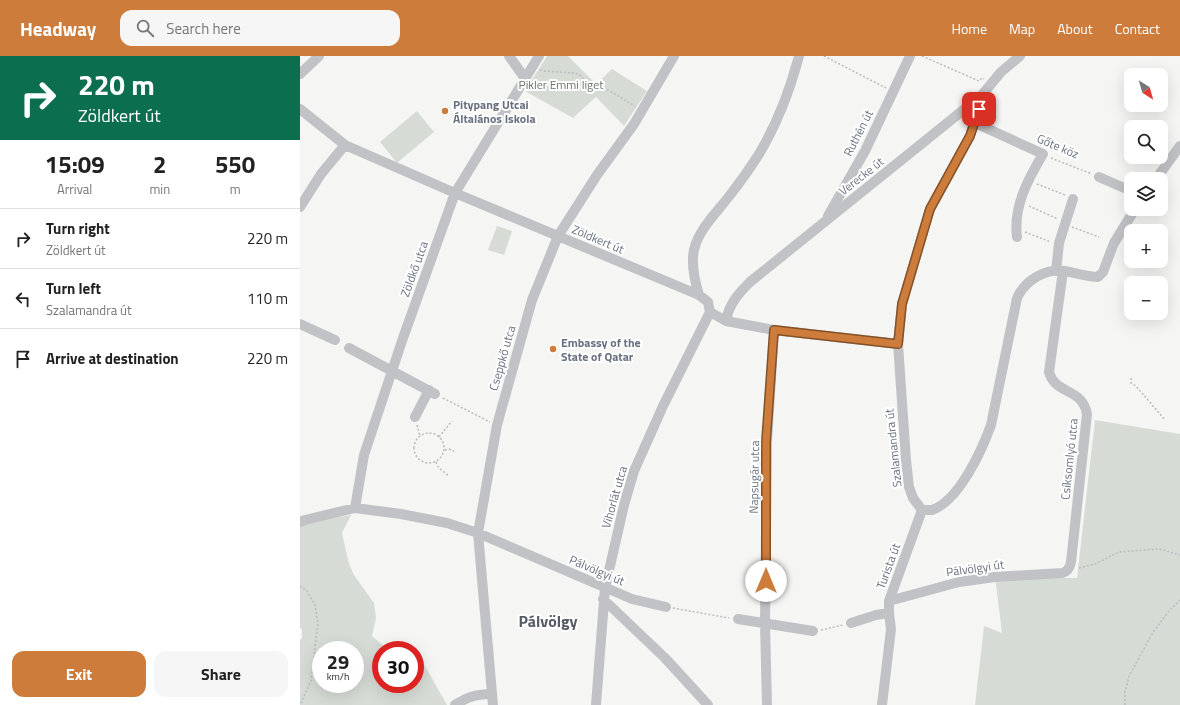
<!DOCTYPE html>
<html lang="en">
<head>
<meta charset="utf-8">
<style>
  body { margin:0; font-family:"Titillium Web",sans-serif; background:#f6f6f6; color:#222; height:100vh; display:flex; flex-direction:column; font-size:15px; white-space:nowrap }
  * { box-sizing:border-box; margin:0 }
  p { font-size:13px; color:#767676 }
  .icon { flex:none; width:22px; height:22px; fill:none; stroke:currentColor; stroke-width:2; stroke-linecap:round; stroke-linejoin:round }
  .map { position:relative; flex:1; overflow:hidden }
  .panel { display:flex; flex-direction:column; background:#fff; width:300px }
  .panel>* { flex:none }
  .guide { background:#0b6e4f; color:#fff; overflow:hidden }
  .needle { width:26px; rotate:143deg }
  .tools { position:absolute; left:824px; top:12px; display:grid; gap:8px }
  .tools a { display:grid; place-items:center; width:44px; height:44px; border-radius:8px; background:#fff; box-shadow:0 4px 16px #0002; font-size:20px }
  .speed { position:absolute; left:12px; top:585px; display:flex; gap:8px; font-size:20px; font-weight:700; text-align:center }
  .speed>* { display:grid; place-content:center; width:52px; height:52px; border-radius:50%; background:#fff; box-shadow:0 4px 16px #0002; line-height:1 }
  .speed small { font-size:10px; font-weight:400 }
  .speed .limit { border:6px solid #d22; background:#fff; color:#111 }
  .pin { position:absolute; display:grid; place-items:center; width:34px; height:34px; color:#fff; margin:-17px; border-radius:8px; box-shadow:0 2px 6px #0006 }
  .me { position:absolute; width:44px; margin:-22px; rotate:0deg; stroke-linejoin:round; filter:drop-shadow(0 0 3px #0008) }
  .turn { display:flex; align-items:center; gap:14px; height:84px; padding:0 12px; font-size:18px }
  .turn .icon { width:52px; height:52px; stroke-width:2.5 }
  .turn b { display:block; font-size:28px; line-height:34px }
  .eta { display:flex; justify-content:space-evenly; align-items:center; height:68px; text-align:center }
  .eta b { font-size:24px; font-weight:700; line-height:28px }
  .cta { display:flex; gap:8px; margin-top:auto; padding:8px 12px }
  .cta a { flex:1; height:46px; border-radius:12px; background:#cd7c3c; color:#fff; font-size:16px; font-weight:700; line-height:46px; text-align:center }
  .cta a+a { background:#f6f6f6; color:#222 }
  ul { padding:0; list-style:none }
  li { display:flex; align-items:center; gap:12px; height:60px; padding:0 12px; border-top:1px solid #e0e0e0 }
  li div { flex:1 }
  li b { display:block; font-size:15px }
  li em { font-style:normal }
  header { display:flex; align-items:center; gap:24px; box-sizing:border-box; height:56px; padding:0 20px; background:#cd7c3c; color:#fff }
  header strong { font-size:19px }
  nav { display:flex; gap:22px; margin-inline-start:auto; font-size:14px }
  .search { width:280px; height:36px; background:#f6f6f6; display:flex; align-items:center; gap:10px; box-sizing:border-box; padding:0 14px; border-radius:12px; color:#767676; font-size:15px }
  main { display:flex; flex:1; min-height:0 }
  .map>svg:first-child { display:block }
  .green { fill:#d6dcd5; fill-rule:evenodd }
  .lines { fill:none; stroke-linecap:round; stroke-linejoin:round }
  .path { stroke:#b9bbbe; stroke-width:1.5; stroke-dasharray:2 2; stroke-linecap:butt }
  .minor { stroke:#c0c2c6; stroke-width:10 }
  .route-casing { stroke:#855127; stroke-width:10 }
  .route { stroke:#cd7c3c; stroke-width:7 }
  .poi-dot { fill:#cd7c3c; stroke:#fff; stroke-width:1.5 }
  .labels { text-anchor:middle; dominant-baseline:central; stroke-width:4; stroke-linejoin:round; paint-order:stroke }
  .park-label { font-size:12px; fill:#677867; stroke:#fff }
  .poi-label { font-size:12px; font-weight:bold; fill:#697180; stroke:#fff; text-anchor:start }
  .street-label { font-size:12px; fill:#697180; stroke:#fff }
  .district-label { font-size:16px; font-weight:bold; fill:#565b66; stroke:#fff }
</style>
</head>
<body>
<header>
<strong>Headway</strong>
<div class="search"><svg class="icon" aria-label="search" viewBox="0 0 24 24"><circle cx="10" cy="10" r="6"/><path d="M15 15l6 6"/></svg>Search here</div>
<nav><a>Home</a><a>Map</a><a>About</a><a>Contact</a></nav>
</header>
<main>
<section class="panel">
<div class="guide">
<div class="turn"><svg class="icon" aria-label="right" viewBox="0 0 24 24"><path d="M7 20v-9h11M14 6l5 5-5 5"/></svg><div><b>220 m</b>Zöldkert út</div></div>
</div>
<div class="eta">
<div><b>15:09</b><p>Arrival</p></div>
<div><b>2</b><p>min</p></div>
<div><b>550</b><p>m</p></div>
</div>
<ul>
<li><svg class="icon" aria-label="right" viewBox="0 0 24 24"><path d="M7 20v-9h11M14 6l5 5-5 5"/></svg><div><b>Turn right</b><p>Zöldkert út</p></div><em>220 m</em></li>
<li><svg class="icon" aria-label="left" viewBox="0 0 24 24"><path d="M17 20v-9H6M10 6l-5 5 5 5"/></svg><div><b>Turn left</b><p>Szalamandra út</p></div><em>110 m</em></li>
<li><svg class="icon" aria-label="arrive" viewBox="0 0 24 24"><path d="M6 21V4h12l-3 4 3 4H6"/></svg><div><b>Arrive at destination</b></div><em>220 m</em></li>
</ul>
<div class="cta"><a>Exit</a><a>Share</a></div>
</section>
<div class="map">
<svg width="880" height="649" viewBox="0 0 880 649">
  <rect width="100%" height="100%" fill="#f5f6f3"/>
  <path class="green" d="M247,0H268L296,28L312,13L347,35L324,70L296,41L273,62L225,35Z
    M117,55L134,76L97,107L80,86Z
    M197,170L212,175L204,199L188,194Z
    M795,364L880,378V649H675L684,570L702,577L695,521L777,522Z
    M51,459L42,477L49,508L54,519L74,547L76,562L72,580L86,592L102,591L107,594H81V628H115V600L121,603L147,649H0V584L2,582V573L0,572V470L4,467ZM21,594H55V628H21Z"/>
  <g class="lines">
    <path class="path" d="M524,0L586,32
      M622,0L679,25L682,22L684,23
      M240,14L243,15L275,17L281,20L295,35L303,31L335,50
      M751,102L792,118
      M737,128L765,139
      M729,150L758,163
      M772,171L799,181
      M725,176L751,186
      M831,322V327L836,330L865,364
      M143,342L190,366
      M117,369L120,380
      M114 392a15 15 0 1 1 30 0a15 15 0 1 1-30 0Z
      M139,381L152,365
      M145,394L149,393L154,395
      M136,406L139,412L149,420
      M779,512L795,508L819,496L859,493L880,499
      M0,530L7,535L15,549L18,567L11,625L0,649
      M373,552L429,562
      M521,574L543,569
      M825,649V636L829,620L852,578L868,556L880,544"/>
    <path class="minor" d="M209,0L224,21
      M0,18L19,0
      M682,39L670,80L630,153L602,248L598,288L606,404L609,431L613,442L622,454C625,454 629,454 632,454C659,445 682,394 691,369L715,252C716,248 716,244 718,240C726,224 746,212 765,215C776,217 787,221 798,221L803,216L814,187L835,153
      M0,53L45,89L155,137L399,239L408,246L410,256L426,265L474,274L598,288
      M675,67L743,98C728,123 713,151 717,181
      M799,121L831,135
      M856,123L880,90
      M0,151L21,118L45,89
      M528,160L565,95L610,0
      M756,215L759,187L773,143
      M399,239C395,226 391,208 394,194C398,175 415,158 427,143C438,129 449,114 459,98C477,68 490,34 499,0
      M426,265C429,248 438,238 450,226L682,39L701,16L720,0
      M0,268L35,284
      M49,292L135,338
      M115,361L129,334
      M55,452L64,399L103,282L155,137L239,0
      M0,466L5,464L55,452L101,458L147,467L178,477L332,543L366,551
      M303,543L365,602L408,649
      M589,545L659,526L695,521L762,517C768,516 770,511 771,506L787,358C782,331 755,339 749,316L763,215
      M438,563L513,575
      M551,567L576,559L589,557
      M155,649C167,641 177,638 192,638
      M193,649L178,477L197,369L232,244L258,180L297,119L334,68L374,0
      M296,649L305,532L324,449L334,415L363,350L410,256
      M467,649L465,568L467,386L474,274
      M582,649L591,573L589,557V545L622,454"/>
  </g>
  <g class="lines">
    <g class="route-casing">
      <path id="route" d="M466,525V386L474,274L598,288L602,248L630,153L670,80L679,53"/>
    </g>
    <use href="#route" class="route"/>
  </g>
  <g class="poi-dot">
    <circle cx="145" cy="55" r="4"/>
    <circle cx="253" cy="293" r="4"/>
  </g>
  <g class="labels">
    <g class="park-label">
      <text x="261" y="28">Pikler Emmi liget</text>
    </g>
    <g class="poi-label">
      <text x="153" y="48">Pitypang Utcai<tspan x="153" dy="14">Általános Iskola</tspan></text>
      <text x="261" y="286">Embassy of the<tspan x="261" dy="14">State of Qatar</tspan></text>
    </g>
    <g class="street-label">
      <text transform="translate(558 77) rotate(-63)">Ruthén út</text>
      <text transform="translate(758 90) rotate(23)">Gőte köz</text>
      <text transform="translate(561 120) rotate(-38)">Verecke út</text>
      <text transform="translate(298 183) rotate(23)">Zöldkert út</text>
      <text transform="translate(114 213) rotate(-70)">Zöldkő utca</text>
      <text transform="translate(202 302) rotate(-74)">Cseppkő utca</text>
      <text transform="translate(593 392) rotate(-96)">Szalamandra út</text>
      <text transform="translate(769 403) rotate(-84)">Csíksomlyó utca</text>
      <text transform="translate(454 421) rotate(-89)">Napsugár utca</text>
      <text transform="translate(314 441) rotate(-74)">Vihorlát utca</text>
      <text transform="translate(588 510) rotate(-70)">Turista út</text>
      <text transform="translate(675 512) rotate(-8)">Pálvölgyi út</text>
      <text transform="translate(297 514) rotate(23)">Pálvölgyi út</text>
    </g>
    <g class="district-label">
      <text x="248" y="565">Pálvölgy</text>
    </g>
  </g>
</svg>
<div class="tools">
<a><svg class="needle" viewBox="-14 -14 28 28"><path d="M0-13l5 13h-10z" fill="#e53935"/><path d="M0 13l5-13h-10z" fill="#767676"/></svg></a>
<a><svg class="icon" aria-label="search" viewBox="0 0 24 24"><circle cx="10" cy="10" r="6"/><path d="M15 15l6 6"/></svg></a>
<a><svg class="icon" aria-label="layers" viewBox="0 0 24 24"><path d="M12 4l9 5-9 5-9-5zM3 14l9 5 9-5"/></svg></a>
<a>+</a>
<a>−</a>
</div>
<div class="speed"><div>29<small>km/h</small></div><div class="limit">30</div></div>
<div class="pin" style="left:679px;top:53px;background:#d93025"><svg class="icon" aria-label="arrive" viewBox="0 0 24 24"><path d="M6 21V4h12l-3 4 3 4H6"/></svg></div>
<svg class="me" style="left:466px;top:525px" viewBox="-20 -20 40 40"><circle r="19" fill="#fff"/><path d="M0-13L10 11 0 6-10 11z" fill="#cd7c3c"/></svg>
</div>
</main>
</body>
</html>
